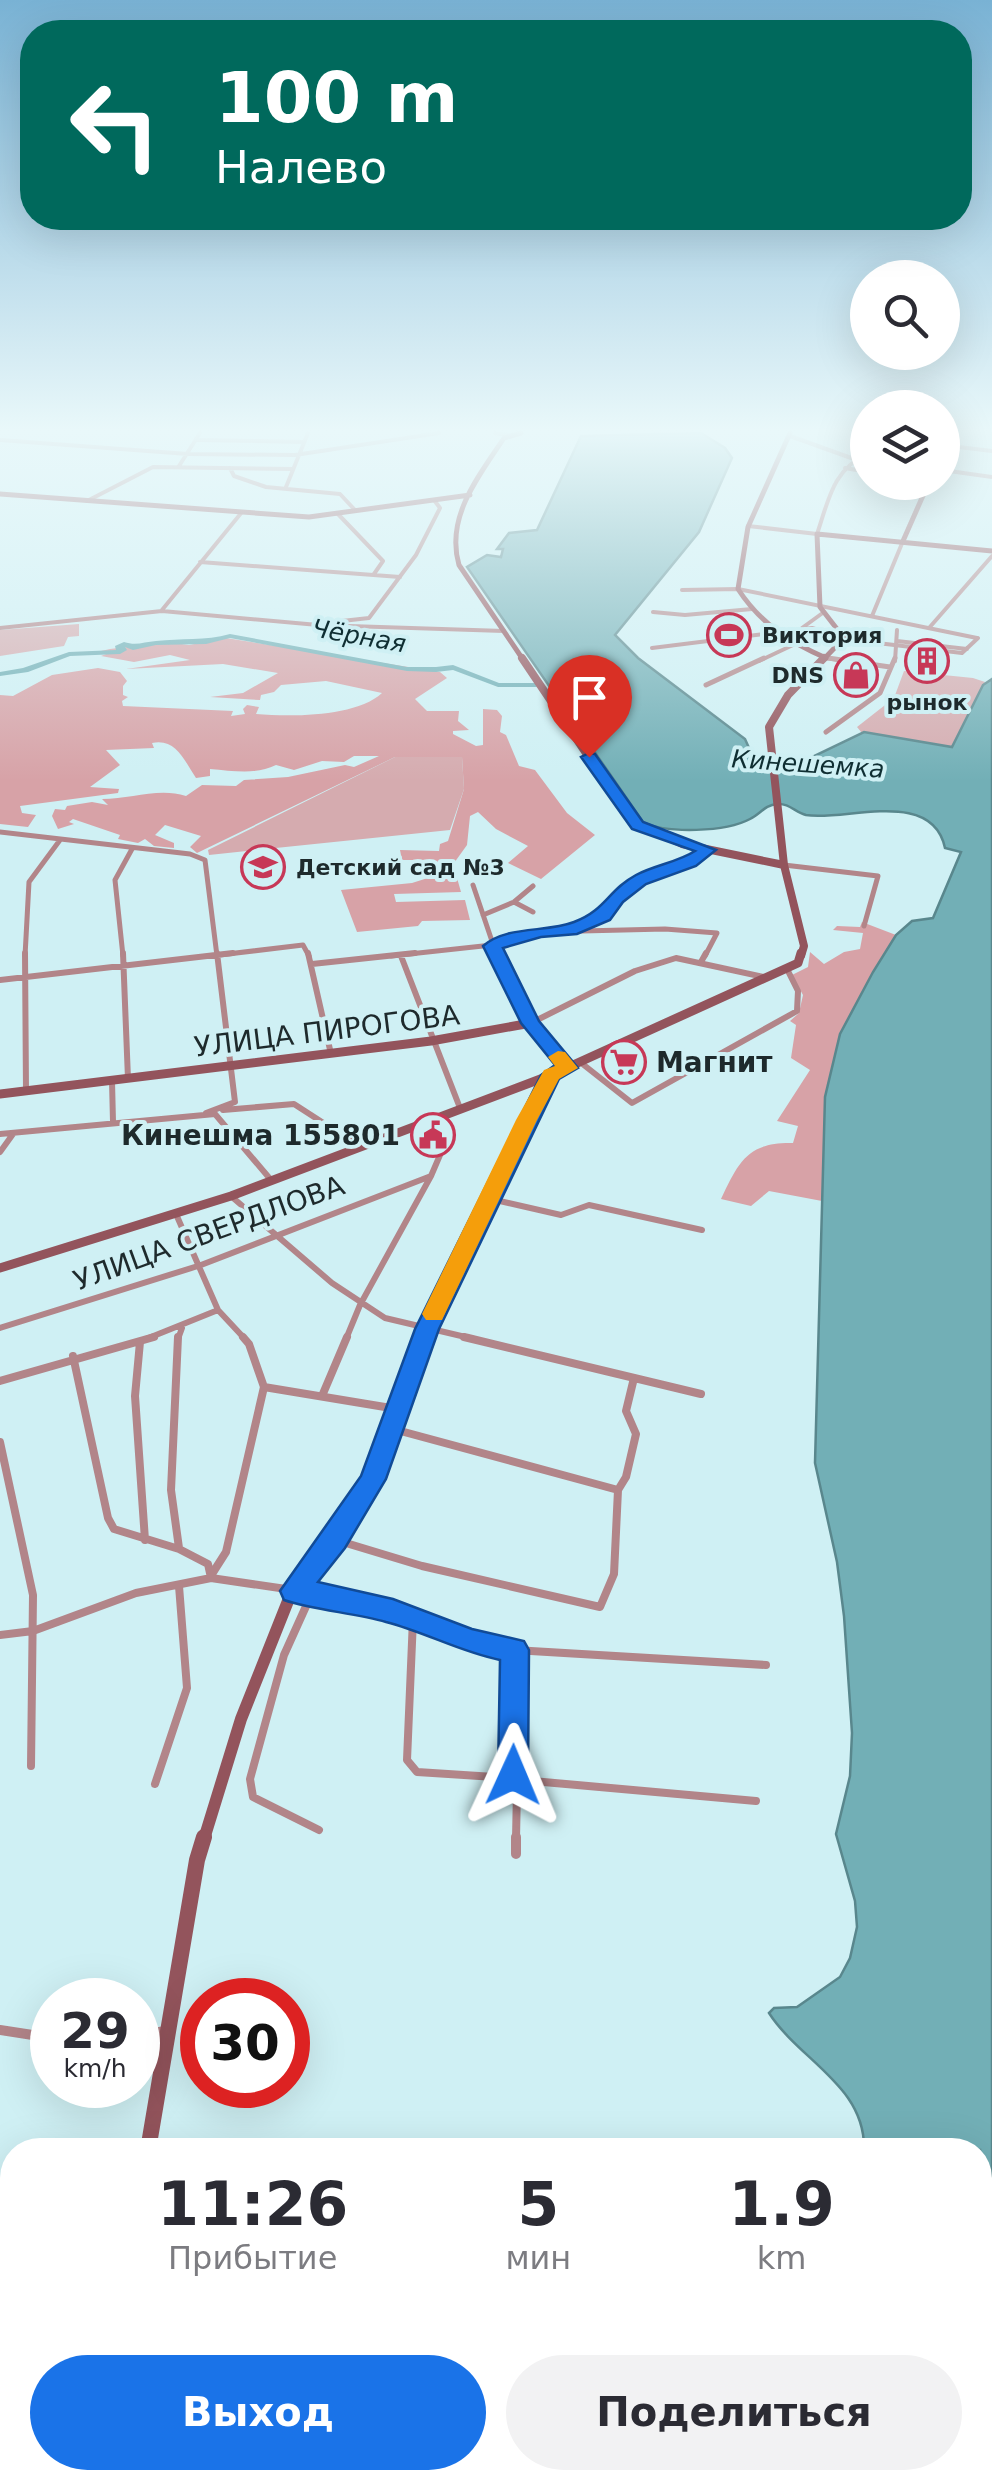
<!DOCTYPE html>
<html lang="ru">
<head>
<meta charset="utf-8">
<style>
  body { margin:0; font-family:"DejaVu Sans",sans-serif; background:#f2f2f3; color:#2b2b33; height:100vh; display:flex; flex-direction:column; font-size:38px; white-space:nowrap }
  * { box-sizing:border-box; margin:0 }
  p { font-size:32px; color:#7c7c81 }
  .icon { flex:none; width:55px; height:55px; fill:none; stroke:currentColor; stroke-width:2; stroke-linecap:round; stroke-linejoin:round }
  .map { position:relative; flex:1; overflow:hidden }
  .panel { position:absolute; left:0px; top:2138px; width:992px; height:352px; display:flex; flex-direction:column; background:#fff; border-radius:40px 40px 0 0; box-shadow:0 10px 40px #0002 }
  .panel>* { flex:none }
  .guide { position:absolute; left:20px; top:20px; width:952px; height:210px; border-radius:40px; box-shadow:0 10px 40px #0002; background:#00695c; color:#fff; overflow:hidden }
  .buttons { position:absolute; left:850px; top:260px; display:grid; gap:20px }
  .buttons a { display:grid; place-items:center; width:110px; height:110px; border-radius:50%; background:#fff; box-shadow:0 10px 40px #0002; font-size:50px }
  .speed { position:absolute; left:30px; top:1978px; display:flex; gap:20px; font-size:50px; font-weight:700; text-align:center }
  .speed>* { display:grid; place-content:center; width:130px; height:130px; border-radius:50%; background:#fff; box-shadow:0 10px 40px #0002; line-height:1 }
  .speed small { font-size:25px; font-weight:400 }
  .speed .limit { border:15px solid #d22; background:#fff; color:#111 }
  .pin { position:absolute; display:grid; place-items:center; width:85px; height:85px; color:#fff; margin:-102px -42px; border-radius:50% 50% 50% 0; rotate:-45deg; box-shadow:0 0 10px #0007 }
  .pin .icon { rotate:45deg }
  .me { position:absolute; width:110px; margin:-55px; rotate:1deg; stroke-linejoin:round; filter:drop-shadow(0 0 8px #0008) }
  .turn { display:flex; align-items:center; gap:35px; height:210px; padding:0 30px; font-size:45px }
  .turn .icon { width:130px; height:130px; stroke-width:2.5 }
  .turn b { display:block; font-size:70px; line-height:85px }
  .eta { display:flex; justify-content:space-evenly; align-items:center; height:170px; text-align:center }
  .eta b { font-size:60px; font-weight:700; line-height:70px }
  .cta { display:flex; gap:20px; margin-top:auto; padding:20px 30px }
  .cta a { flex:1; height:115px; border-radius:60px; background:#1a73e8; color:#fff; font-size:40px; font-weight:700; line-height:115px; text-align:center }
  .cta a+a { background:#f2f2f3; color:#2b2b33 }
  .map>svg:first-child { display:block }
  .green { fill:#d5abaf }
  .forest { fill:#d7a2a7 }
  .water { fill:#72afb6; stroke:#59878d; stroke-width:2.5 }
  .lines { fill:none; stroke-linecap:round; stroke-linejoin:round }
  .river { fill:#72afb6; fill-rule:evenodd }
  .street-far4 { stroke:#b28589; stroke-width:4 }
  .street-far3 { stroke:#b28589; stroke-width:5 }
  .street-far2 { stroke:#b28589; stroke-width:6 }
  .street-far1 { stroke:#b28589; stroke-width:8 }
  .street { stroke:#b28589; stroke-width:10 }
  .secondary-far4 { stroke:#93545c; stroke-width:5 }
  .secondary-far3 { stroke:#93545c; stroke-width:8 }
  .secondary-far2 { stroke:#93545c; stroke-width:9 }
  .secondary-far1 { stroke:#93545c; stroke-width:12 }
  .secondary { stroke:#93545c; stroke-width:16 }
  .route { fill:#1a73e8; stroke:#114b97; stroke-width:2.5 }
  .slow { fill:#f59e0b }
  .labels { text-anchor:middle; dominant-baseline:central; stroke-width:8; stroke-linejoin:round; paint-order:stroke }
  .far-poi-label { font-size:22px; font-weight:bold; fill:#1e2a2c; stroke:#cff0f4; text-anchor:start }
  .far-water-label { font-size:25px; font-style:italic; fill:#0f2e32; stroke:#cff0f4 }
  .street-label { font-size:28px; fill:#1e2a2c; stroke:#cff0f4 }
  .poi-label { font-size:28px; font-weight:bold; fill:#1e2a2c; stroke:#cff0f4; text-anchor:start }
</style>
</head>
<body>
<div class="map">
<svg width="992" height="2488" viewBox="0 0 992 2488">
  <rect width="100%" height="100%" fill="#cff0f4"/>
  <path class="green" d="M79,624V636L68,637L64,646L0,656V630Z
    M904,671L973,678L985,682L955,746L939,747L862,733L857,727L894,698Z
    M395,757H462L464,789L450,830L209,855L208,850Z"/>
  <path class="forest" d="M226,638L440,672L447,678L415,699L427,711H459L458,721L469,730L453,731V734L476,746L483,745V709L497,710L502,716L500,732L506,735L519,766L535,770L567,813L595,835L541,879L508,863L528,846L496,829L478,812L470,816L467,845L444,877L457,878L461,892L394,894L396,902L465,900L470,920L422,921L418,926L357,932L341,890L412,883L431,877L430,865L422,860H402L400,850L439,851L440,844L448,841L464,789L462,757H395L197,853L190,847L201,836L165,825L155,835L174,843V848L154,846L145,839L138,843L118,839L120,835L73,819L69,822L74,824L58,829L52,816L55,809L65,810L67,806L92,802L108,805L102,799C131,799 159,787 186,796L202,785L236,786L244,780L288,777L345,765L354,767L379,756H354L344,762L322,761L294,770L276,765C256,775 234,771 210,769V776L196,778C184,760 176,738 152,743L154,748L106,750L120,765L90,787L119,789L118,793L20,806L22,813L36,815L28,827L0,824V695L13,696L52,675L98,668L120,672L127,681L123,686V695L128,697L122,701L123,706L233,711L231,716L245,714L243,709L247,705L259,707L256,714C292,717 356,717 382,693L326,681L281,685L274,692L261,695L260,700L210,697L243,693L278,673L223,664L126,669L190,660L170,655L134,662L101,656L109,653L101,651L110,649L167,642L189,645Z
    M862,922L896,935L840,1034L825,1097L822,1201L769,1191L751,1206L721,1199C739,1161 748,1142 793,1143L798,1126L777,1121L810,1070L791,1058L796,1025L790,1021L799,1013L803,995L792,975L808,967L810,952L824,964L844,952L860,949L863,933L833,930L837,926L860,927Z"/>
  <path class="water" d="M701,433L725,448L732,458L699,532L615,635L638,658L745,739L758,768L781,772L864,732L952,747L983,685L992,679V2488H843V2478H980V2150H864C866,2086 800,2061 769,2013L774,2008L797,2007L840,1977L850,1958L857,1927L855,1901L836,1834L850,1776L852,1733L844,1616L837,1562L815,1463L825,1097L840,1034L873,972L896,935L912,921L933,918L961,852L945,848C932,787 844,822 806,815C795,812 789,803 777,804C765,805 760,814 750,819C726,832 667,834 643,822L467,567L487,555L501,557L503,549H497L509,533L537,530L581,436Z"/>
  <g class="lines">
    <path class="river" d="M230,634L407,667H436L453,665L499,683H536L540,685L536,687H498L453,670L436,672L407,671L230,638L206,644L156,645L133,650L125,647L127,650L120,654L70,656L28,672L0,676V672L23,668L69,652L116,650L115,646L124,642C136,646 144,642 156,641C181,638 205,641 230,634Z"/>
    <path class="street-far4" d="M495,433L508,435
      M790,436L854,459
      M0,440L188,454L295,455L439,433
      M197,440L304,442
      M942,445L992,451
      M942,445L949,433
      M179,466L200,433
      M230,468L234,476L266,487L340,494L355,510
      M845,468L868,472
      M942,470L992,477
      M286,487L308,433
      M87,501L153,467L293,469
      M337,513L383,561L374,574
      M748,526L817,534C828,502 833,468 868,454
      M200,562L400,577
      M682,590L738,589L977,638
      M162,610L242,512
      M653,612L685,615L752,609
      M872,616L903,541
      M333,622L369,618L416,555L440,508L434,500
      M0,628L162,611L318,625L504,631
      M802,628L824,612
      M929,628L992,556
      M897,641L967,649
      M652,648L812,628L852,640L962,653L978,638
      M826,658L845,661
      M759,661L793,645
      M895,661L897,630"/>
    <path class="street-far3" d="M828,658L890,667
      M706,685L764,658
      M826,732L880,693L895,658
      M0,832L190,854L205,860L217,956
      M784,865L878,876L864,926
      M473,885L497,956
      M514,902L533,912
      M483,915L514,902L533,886
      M576,928L605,915L644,878L708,850
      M25,956L29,882L60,840
      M123,956L115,880L132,849
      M211,956L303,945L309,956
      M391,956L492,945L540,932L665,929L717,933L705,956"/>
    <path class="street-far2" d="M25,953L26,1090
      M123,953L128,1079
      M308,953L331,1054
      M496,953L531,1023L635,971L676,958L764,977
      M401,956L460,1108
      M701,962L706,953
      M312,964L415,953
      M0,980L233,953
      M580,1062L632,1103L797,1011L798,991L787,969
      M112,1081L113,1122
      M223,1110L294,1104L359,1146
      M206,1113L235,1102L217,953
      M0,1134L215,1114L271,1180
      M0,1152L13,1134
      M232,1197L332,1283L385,1318L474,1339
      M491,1199L561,1215L589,1205L702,1230
      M176,1214L218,1310L245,1339
      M0,1328L201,1265L431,1176
      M146,1339L218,1310
      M178,1339L182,1328
      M346,1339L360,1305L431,1176L440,1155L443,1115"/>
    <path class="street-far1" d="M178,1337L171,1490L179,1548
      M243,1337L249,1344L264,1387L397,1409
      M464,1337L701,1394
      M140,1342L135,1396L145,1540
      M73,1356L108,1518L114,1529L179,1549L208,1564L211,1578
      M0,1381L154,1337
      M322,1396L347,1337
      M393,1429L618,1490
      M0,1442L33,1595L31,1766
      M336,1540L422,1566L600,1607L614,1574L618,1490L626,1477L636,1434L626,1411L634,1378
      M212,1574L226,1552L264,1387
      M312,1593L284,1655L250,1779L253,1797L319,1830
      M413,1619L407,1760L417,1772L511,1778L514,1650
      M0,1635L33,1631L136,1593L211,1578L327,1595L393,1611L471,1641L514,1650L766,1665
      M509,1779L517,1789L516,1839
      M510,1779L756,1801
      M155,1784L187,1688L179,1586"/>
    <path class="street" d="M516,1854V1837
      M0,2030L52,2038
      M138,2035L166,2031
      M0,2375L12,2377"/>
    <path class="secondary-far4" d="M521,433L504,438C479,476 445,517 459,565L524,661
      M790,433L748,527L738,589C760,623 789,642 826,658
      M0,494L309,517L470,495
      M903,541L929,482
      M822,661L844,638L820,607L817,534L992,551"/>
    <path class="secondary-far3" d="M522,658L631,820L682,844L784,865
      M801,956L804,946L784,865L769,727L788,695L824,658"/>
    <path class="secondary-far2" d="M0,1094L431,1041L531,1023L568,1067
      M0,1268L231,1196L551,1075L798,963L801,953
      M423,1339L551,1075"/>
    <path class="secondary-far1" d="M204,1839L241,1719L288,1601L335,1540L373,1479L424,1337"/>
    <path class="secondary" d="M148,2150L197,1860L204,1837
      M71,2488L74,2478"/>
  </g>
  <linearGradient id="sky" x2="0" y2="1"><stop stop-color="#79b2d4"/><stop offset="0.55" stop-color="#e9f8fa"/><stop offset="1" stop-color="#e9f8fa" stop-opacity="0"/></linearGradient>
  <rect width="992" height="781" fill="url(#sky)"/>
  <path class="route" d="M589,753L595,754L643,822L716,850L696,866L646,884L623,902L610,920L577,934L541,937L503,948L539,1021L578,1068L559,1079L439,1329L386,1479L345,1548L318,1582L393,1599L472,1629L524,1641L529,1650L528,1775L524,1785L513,1790L502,1785L498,1775L500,1660C460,1652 425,1632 386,1622C355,1613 313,1610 284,1600L280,1591L361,1476L415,1329L541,1075L555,1065L521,1023L483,946C507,925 546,933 574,922C606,910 608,890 636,875C655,865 678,862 695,851L632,829L581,757Z"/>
  <path class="slow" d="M558,1051L565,1052L578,1068L559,1079L537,1120L442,1320H426L422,1314L516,1120L544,1070L555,1066L548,1057Z"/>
  <defs>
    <g id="stadium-ring" transform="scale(2.25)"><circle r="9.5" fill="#cff0f4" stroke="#c73857" stroke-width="1.5"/><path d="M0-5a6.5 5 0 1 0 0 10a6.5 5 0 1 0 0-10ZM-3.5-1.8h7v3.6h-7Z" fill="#c73857"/></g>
    <g id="building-ring" transform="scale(2.25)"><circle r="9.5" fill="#cff0f4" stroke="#c73857" stroke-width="1.5"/><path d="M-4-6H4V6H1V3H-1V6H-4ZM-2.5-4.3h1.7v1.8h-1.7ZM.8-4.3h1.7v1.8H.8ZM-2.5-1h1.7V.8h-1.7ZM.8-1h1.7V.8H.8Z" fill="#c73857"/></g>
    <g id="shop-ring" transform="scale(2.25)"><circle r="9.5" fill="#cff0f4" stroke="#c73857" stroke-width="1.5"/><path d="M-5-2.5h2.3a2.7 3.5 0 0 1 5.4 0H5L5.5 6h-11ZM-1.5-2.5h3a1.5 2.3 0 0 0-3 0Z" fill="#c73857"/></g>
    <g id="school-ring" transform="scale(2.25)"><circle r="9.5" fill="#cff0f4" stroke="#c73857" stroke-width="1.5"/><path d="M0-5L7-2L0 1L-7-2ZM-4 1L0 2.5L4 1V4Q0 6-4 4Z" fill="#c73857"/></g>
    <g id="supermarket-ring" transform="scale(2.25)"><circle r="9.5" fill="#cff0f4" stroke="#c73857" stroke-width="1.5"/><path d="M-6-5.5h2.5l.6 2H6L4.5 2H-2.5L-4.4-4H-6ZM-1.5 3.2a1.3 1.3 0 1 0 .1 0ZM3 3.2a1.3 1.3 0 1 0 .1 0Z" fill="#c73857"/></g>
    <g id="civic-ring" transform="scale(2.25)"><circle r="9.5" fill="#cff0f4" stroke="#c73857" stroke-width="1.5"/><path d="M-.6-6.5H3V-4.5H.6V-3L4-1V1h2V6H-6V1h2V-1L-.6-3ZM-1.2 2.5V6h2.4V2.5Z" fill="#c73857"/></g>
  </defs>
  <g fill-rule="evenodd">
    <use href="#stadium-ring" x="729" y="635"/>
    <use href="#building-ring" x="927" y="661"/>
    <use href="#shop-ring" x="856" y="675"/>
    <use href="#school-ring" x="263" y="867"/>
    <use href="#supermarket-ring" x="624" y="1062"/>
    <use href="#civic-ring" x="433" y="1135"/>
  </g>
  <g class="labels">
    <g class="far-poi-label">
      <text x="762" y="635">Виктория</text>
      <text x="824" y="675" text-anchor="end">DNS</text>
      <text x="927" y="702" text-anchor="middle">рынок</text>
      <text x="296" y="867">Детский сад №3</text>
    </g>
    <g class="far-water-label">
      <text transform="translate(359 636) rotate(10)">Чёрная</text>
      <text transform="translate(808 764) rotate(4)">Кинешемка</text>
    </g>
    <g class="street-label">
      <text transform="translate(327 1031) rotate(-7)">УЛИЦА ПИРОГОВА</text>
      <text transform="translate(209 1233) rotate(-20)">УЛИЦА СВЕРДЛОВА</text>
    </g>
    <g class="poi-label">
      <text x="656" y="1062">Магнит</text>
      <text x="400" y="1135" text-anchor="end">Кинешма 155801</text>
    </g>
  </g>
</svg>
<div class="buttons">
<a><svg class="icon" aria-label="search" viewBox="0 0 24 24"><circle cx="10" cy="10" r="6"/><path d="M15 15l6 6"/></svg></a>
<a><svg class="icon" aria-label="layers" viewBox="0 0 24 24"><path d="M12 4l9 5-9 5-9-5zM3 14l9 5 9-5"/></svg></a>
</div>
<div class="speed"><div>29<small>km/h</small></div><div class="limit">30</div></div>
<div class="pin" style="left:589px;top:757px;background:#d93025"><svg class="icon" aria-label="arrive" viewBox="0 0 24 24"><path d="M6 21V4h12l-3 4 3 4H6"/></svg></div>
<svg class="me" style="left:513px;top:1775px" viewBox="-20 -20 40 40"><path d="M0-17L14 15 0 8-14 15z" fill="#1a73e8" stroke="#fff" stroke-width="4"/></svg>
<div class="guide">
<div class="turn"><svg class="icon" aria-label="left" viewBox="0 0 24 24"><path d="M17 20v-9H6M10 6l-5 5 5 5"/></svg><div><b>100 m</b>Налево</div></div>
</div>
<section class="panel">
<div class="eta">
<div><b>11:26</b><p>Прибытие</p></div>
<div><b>5</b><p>мин</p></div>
<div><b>1.9</b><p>km</p></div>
</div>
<div class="cta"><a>Выход</a><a>Поделиться</a></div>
</section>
</div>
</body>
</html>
